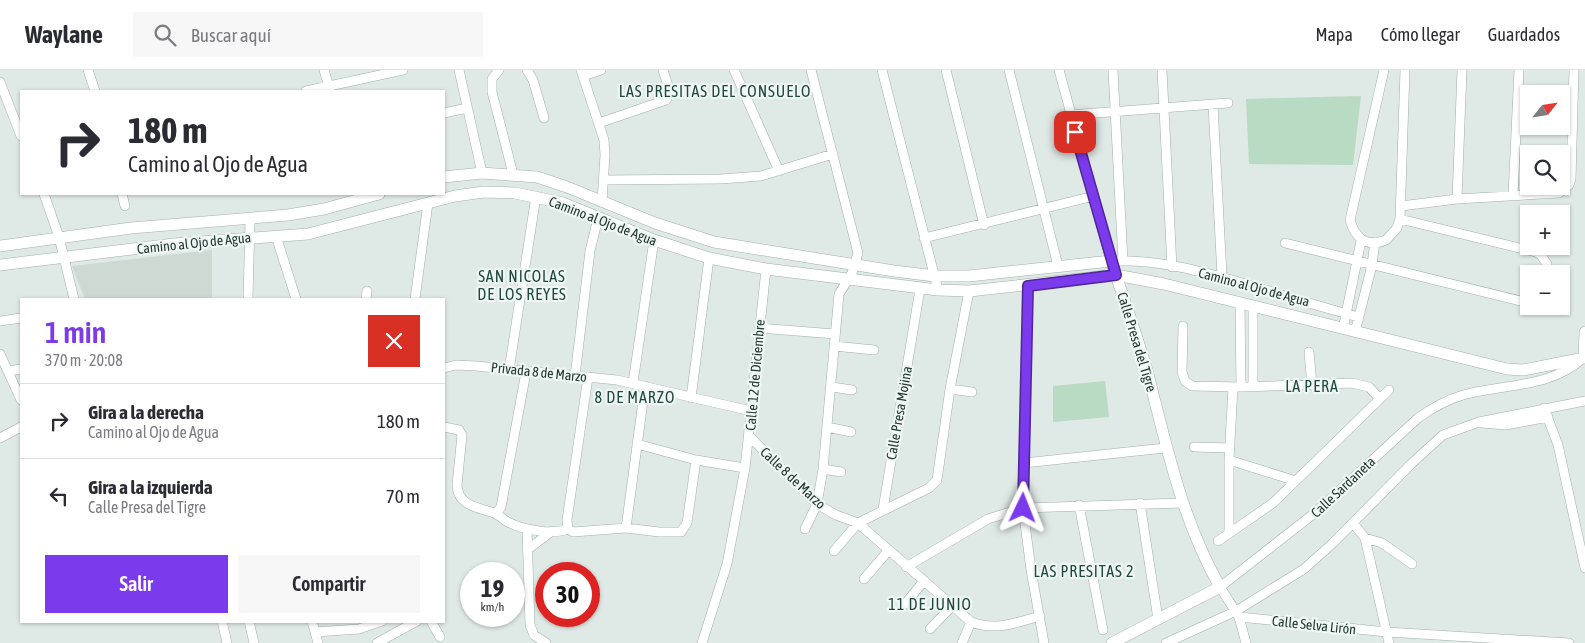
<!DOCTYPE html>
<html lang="es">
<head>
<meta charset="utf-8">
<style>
  body { margin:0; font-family:"Asap Condensed",sans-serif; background:#f7f7f7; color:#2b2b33; height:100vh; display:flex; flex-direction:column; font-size:19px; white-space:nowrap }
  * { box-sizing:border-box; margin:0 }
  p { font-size:16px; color:#7c7c81 }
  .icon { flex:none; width:28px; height:28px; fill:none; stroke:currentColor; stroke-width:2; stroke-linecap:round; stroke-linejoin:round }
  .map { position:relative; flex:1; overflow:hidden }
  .sheet { position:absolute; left:20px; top:228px; width:425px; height:325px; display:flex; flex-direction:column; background:#fff; border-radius:0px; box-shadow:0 1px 4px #0004 }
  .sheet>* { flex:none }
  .hud { position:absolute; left:20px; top:20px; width:425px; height:105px; border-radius:0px; box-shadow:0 1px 4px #0004; background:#fff; color:#2b2b33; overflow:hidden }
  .needle { width:32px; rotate:60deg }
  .fabs { position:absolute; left:1520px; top:15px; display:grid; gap:10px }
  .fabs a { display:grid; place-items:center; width:50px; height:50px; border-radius:0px; background:#fff; box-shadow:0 1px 4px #0004; font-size:25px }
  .speed { position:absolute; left:460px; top:492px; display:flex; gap:10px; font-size:25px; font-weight:700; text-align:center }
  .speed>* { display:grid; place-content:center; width:65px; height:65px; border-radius:50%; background:#fff; box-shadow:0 1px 4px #0004; line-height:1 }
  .speed small { font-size:12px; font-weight:400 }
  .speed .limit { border:8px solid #d22; background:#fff; color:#111 }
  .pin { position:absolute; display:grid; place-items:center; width:42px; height:42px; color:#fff; margin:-21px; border-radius:10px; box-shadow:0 2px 8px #0006 }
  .me { position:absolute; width:55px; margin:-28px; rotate:2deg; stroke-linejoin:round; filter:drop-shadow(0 0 4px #0008) }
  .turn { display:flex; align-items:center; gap:18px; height:105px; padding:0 25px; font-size:22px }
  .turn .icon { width:65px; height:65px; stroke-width:2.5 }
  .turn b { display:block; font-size:35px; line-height:42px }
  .round { display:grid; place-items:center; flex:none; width:52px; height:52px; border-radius:0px; background:#f7f7f7 }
  .summary { display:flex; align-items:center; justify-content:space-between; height:85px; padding:0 25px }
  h1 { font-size:30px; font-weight:600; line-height:38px; color:#7c3aed }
  .primary-button { display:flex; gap:10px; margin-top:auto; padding:10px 25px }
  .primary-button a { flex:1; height:58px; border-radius:0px; background:#7c3aed; color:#fff; font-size:20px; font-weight:600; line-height:58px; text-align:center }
  .primary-button a+a { background:#f7f7f7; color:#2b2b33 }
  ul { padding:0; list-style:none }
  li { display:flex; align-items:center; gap:15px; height:75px; padding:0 25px; border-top:1px solid #e1e1e2 }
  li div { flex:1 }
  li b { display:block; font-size:19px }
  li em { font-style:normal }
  header { display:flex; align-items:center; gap:30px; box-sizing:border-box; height:70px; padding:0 25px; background:#fff; border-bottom:1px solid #e1e1e2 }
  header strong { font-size:24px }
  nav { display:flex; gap:28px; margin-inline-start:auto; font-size:18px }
  .search { width:350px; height:45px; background:#f7f7f7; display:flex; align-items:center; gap:12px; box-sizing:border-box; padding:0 18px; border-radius:0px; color:#7c7c81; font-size:19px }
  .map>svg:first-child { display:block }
  .built { fill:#ced9d4 }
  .green { fill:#b9dac3 }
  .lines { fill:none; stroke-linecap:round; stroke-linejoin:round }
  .minor-casing { stroke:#a2b0ac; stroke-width:10 }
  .tertiary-casing { stroke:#a2b0ac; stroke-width:12 }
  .minor { stroke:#fff; stroke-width:9 }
  .tertiary { stroke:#fff; stroke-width:11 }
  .route-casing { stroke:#51269a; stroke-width:12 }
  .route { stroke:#7c3aed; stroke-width:9 }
  .labels { text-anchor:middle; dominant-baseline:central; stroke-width:4.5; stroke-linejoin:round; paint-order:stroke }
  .street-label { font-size:14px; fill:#213833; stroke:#eff6f3 }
  .quarter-label { font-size:16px; letter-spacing:1px; fill:#1f4940; stroke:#eff6f3 }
</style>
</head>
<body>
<header>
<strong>Waylane</strong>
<div class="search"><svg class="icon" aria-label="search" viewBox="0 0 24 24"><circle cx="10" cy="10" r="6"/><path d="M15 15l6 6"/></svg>Buscar aquí</div>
<nav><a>Mapa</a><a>Cómo llegar</a><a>Guardados</a></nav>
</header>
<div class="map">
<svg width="1585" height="573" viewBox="0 0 1585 573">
  <rect width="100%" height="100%" fill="#dfe9e5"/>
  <path class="built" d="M212,180V229H85L72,196Z"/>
  <path class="green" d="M1361,26L1353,95L1249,94L1246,29Z
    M1105,311L1109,347L1053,352V316Z"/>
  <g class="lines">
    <g class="minor-casing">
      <path id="minor" d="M88,0L95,21
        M324,0L330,21
        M459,0L482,103
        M499,0L492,9V22L513,104
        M527,0L533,10L544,48
        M581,0L604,70L605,85L602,132
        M734,0L779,101
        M882,0L938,220
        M946,0L984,155
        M1009,0L1058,196
        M1059,0L1111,191C1163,188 1217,206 1266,220C1296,230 1327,238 1358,247
        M1113,0L1123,191
        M1162,0L1172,197
        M1384,0L1350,150C1355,168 1366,178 1386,170L1397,158L1400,149L1405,0
        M583,6L601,0
        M0,12L21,66
        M306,21L403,0
        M1213,35L1222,206
        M444,43L467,38
        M1070,45L1228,33
        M599,53L666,30L670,22L663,0
        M604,110L721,109L761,106L833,84
        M44,124L59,167L74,229
        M122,124L125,136
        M1513,125L1519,0
        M1457,129L1462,0
        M1401,136L1457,129L1559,123L1569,115L1571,109L1574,0
        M1400,149L1536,182L1541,185L1547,194L1545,204
        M276,166L296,229
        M924,168L1094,126
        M1285,173L1529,233
        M1028,216L1023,438L1031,500L1044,573
        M248,229L250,150
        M366,229L367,221
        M415,229L428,133
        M1240,233L1241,317
        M1253,236V317
        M0,251L21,248
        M1183,256L1182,302L1185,311L1192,316L1241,317L1352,313L1369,317L1380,329
        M759,258L835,264
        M1343,259L1361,171
        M1355,262L1372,195L1375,172
        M834,276L874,280
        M1309,282L1312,315
        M0,284L21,330
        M444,298L456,295L476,296L617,310L751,341
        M509,300L536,126
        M8,301L21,299
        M575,306L590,181L598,148
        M633,313L654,170
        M832,317L852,320
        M950,319L972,322
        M691,328L709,188
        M1544,338L1558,375L1585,498
        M1482,353L1506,355L1548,347
        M444,357L459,360L462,365L457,415C458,436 477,437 494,443C500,445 504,451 510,453C523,460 554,465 568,459L573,462L626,458L659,462H681L687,453L696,390
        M827,357L851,362
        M749,366L817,434L836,445L858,453L971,552C995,561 1016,553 1040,546
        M0,368L21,357
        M637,374L696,390L745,398
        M1194,377L1230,378
        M1229,390L1296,411
        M1024,393L1165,378
        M823,399L841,402
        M1140,433L1158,549
        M1079,435L1103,560
        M883,439L920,219
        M496,443L501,437L526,302
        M1353,453L1365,468L1389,573
        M626,458L645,316
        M527,459L530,555L534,565L546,573
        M568,459L567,450L588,307
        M805,459L817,434L823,399L839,224L852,203L858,183L811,0
        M1229,462V390L1233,317
        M1365,468L1382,473L1412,494
        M1218,471L1273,433L1389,320
        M527,480L552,461
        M834,481L858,453L929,418L937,410L950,319L969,221
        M906,497L988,449L1023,438L1182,433
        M864,509L888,481
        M905,534L923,512
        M1239,547L1387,562L1569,573
        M222,551L227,573
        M249,551L254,573
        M312,551L318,573
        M431,551L440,567
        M930,559L951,537
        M315,562L359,559L382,551
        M377,573L417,551
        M702,573L727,494L745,398L766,199
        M962,573L971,552
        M1166,573L1236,541L1304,499L1333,473L1411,394L1443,365L1479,352L1585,331
        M1246,573L1239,547L1220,517L1316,442L1418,348C1432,338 1446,330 1463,325C1503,314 1551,318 1583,288"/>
    </g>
    <g class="tertiary-casing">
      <path id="tertiary" d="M444,107L482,103L537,107L567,117L655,153L714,172L894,201L935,206H969L1111,191C1124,229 1137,266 1148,304C1167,378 1182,450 1220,517L1112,573
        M0,176L131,158L288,145L324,139L379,124
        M0,195L174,174L308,164L455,126L484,122L515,123L563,133L654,170L709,188L766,199L938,220L969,221L1116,205L1164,214L1507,299L1523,300L1584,288L1585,262"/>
    </g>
    <use href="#minor" class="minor"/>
    <use href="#tertiary" class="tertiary"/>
  </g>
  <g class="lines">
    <g class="route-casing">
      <path id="route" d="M1023,438L1028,216L1116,205L1075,62"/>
    </g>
    <use href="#route" class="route"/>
  </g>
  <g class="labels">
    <g class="street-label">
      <text transform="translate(603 151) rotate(21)">Camino al Ojo de Agua</text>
      <text transform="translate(194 173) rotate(-6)">Camino al Ojo de Agua</text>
      <text transform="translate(1254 217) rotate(15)">Camino al Ojo de Agua</text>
      <text transform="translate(1137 272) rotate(73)">Calle Presa del Tigre</text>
      <text transform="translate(539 302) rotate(6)">Privada 8 de Marzo</text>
      <text transform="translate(755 305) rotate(-85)">Calle 12 de Diciembre</text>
      <text transform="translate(899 343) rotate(-80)">Calle Presa Mojina</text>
      <text transform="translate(793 408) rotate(43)">Calle 8 de Marzo</text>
      <text transform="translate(1343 417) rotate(-43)">Calle Sardaneta</text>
      <text transform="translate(1314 555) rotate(6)">Calle Selva Lirón</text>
    </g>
    <g class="quarter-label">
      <text x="715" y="21">LAS PRESITAS DEL CONSUELO</text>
      <text x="522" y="206">SAN NICOLAS<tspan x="522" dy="18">DE LOS REYES</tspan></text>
      <text x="1312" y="316">LA PERA</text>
      <text x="635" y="327">8 DE MARZO</text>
      <text x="1084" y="501">LAS PRESITAS 2</text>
      <text x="930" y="534">11 DE JUNIO</text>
    </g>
  </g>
</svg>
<div class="fabs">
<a><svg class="needle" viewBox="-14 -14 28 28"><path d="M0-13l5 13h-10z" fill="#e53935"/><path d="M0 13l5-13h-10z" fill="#7c7c81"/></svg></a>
<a><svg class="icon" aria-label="search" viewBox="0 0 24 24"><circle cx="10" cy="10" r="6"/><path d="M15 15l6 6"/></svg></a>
<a>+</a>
<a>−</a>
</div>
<div class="speed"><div>19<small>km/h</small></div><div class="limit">30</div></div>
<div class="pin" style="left:1075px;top:62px;background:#d93025"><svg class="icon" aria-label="arrive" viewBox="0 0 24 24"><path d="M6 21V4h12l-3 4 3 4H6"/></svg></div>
<svg class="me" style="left:1023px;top:438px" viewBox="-20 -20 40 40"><path d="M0-17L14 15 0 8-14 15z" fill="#7c3aed" stroke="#fff" stroke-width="4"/></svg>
<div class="hud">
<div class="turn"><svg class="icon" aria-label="right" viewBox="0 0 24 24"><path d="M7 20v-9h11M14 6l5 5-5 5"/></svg><div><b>180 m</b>Camino al Ojo de Agua</div></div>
</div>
<section class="sheet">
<div class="summary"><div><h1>1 min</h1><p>370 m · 20:08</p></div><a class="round" style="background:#d93025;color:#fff"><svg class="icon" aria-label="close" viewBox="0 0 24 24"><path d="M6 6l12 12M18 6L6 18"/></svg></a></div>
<ul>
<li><svg class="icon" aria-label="right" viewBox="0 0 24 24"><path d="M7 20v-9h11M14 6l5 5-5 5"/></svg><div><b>Gira a la derecha</b><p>Camino al Ojo de Agua</p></div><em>180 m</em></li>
<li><svg class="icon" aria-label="left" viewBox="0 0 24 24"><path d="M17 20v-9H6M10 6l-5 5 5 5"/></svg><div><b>Gira a la izquierda</b><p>Calle Presa del Tigre</p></div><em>70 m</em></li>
</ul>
<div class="primary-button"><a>Salir</a><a>Compartir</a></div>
</section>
</div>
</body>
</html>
